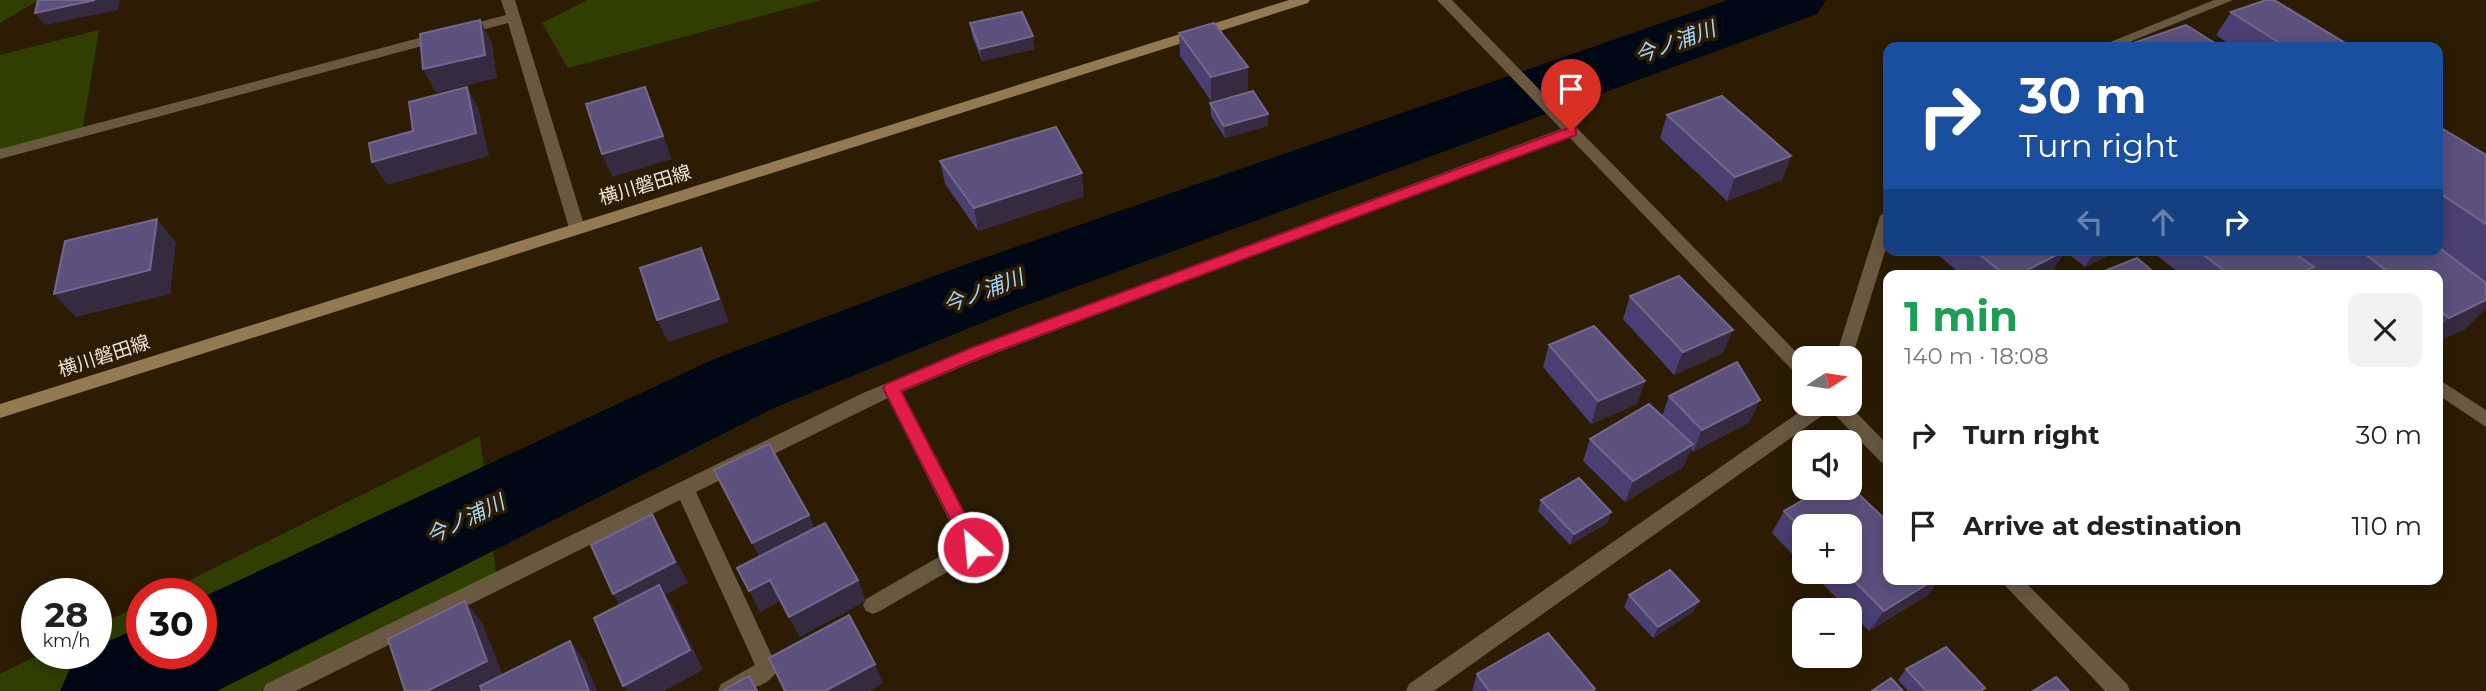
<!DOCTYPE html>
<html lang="en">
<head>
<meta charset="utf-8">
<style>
  body { margin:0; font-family:Montserrat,"Noto Sans JP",sans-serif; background:#f2f2f2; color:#202124; height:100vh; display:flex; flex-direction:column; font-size:26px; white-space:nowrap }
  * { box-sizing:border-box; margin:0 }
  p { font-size:23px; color:#757577 }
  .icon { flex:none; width:38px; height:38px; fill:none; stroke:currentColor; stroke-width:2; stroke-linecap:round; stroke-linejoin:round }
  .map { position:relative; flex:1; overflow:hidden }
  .drawer { position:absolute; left:1883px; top:270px; width:560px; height:315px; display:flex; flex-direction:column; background:#fff; border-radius:14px; box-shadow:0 4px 18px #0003 }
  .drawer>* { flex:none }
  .guide { position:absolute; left:1883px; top:42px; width:560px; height:214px; border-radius:14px; box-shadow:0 4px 18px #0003; background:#1a4fa0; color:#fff; overflow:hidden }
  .needle { width:46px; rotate:78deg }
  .controls { position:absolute; left:1792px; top:346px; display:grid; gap:14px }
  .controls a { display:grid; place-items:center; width:70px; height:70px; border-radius:14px; background:#fff; box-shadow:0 4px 18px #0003; font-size:35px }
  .speed { position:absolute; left:21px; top:578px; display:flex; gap:14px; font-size:35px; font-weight:700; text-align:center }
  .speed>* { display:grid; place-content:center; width:91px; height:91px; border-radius:50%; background:#fff; box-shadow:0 4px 18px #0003; line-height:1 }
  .speed small { font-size:18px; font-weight:400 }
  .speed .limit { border:10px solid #d22; background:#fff; color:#111 }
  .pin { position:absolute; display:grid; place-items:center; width:60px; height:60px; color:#fff; margin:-72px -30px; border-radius:50% 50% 50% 0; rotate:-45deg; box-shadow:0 0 7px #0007 }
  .pin .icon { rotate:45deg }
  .me { position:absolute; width:77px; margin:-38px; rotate:333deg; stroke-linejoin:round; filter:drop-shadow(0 0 5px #0008) }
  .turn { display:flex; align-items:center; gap:24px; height:147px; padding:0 21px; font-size:32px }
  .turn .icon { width:91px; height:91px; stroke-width:2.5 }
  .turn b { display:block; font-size:49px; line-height:60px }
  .lanes { display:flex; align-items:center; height:66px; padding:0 21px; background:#0003; justify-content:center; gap:35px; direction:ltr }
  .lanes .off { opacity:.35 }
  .round { display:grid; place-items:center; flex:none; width:74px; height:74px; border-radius:14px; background:#f2f2f2 }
  .head { display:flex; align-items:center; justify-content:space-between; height:119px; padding:0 21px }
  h1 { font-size:42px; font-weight:700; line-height:52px; color:#1e9e55 }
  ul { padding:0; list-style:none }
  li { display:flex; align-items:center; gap:21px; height:91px; padding:0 21px }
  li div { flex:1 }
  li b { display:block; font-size:26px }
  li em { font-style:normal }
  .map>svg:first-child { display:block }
  .green { fill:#303f00 }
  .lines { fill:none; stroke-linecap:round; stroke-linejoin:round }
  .river { fill:#000815; fill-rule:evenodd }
  .minor { fill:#695941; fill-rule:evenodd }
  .secondary { fill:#947a52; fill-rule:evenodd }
  .wall { fill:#4a3f72 }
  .shaded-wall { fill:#362a41 }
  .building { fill:#5c517d; stroke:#73688b; stroke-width:2 }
  .route { fill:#e11d48; stroke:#92132f; stroke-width:2 }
  .labels { text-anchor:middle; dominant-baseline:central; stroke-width:7; stroke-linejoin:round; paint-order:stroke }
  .street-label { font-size:19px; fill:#efe4d5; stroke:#2b1c03 }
  .water-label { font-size:21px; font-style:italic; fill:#a6d4fc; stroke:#2b1c03 }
</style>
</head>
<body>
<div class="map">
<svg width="2486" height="691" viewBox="0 0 2486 691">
  <rect width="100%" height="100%" fill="#2b1c03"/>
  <path class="green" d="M0,0H39L0,23Z
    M587,0H821L568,68L542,23Z
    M99,30L82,132L0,154V55Z
    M480,436L497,582L267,691H0V674L43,653H96V627L142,604V653H201V593H164Z"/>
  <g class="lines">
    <path class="river" d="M1728,0H1826L1817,14L1016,309L774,408L217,691H60L75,657L84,653H96V647L142,626V653H201V598L712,360L958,267Z"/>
    <path class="minor" d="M501,0H515L585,228L583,232H571L569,228L508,23L0,159V149L506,15Z
      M1437,0H1452L1804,360V378L1798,376L1569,137L983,358L902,392L983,547L980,553L880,611L873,614L866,611L863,605L866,599L961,544L888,398L696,492L778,669C767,691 739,691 718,691L721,684L755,665L680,500L296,691H263L266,684L863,393L971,348L1561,129Z
      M2214,0H2233L2117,47H2098Z
      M1888,210V242L1850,364V359H1835L1880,216Z
      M2438,379L2486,410V427L2438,395Z
      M1811,404H1848L1888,445V464L1881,462L1830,410L1434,691H1406L1409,684Z
      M1999,579H2022L2127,684L2130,691H2105Z"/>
    <path class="secondary" d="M1289,0H1310L1308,3L0,418V404Z"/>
  </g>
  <path class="wall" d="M2231,12L2352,47H2234L2216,35Z
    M970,23L1035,49L982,61L972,36Z
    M1179,33L1248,90L1211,101L1180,56Z
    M2136,42L2221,47H2133Z
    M1210,103L1268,126L1225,138L1211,116Z
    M1667,115L1791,156L1782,180L1727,201L1660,138Z
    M2438,126L2486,155V282L2464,267L2486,283V308L2465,329L2438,341V275H2316L2311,271L2308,275H2182L2151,251L2152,250H2438Z
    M940,161L1084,196L978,231L945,184Z
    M1932,250H2119L2085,267L2065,251L2051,273L2048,275H1962Z
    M1630,296L1723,353L1674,375L1623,319Z
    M1549,345L1645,381L1637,404L1591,424L1543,367Z
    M1669,396L1750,422L1693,452L1691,449L1683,467L1625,502L1583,461L1590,439L1662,416Z
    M1541,500L1611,512L1607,523L1570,545L1538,511Z
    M1784,511L1888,579H1939L1928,595L1869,631L1811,572H1850L1804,527V566L1772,533Z
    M1629,595L1699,601L1693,612L1653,638L1624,607Z
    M1906,669L1985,688L1983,691H1908L1898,680Z
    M1477,674L1595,689L1594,691H1472Z"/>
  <path class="shaded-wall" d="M95,0H120L118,10L45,25L35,13Z
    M480,20L492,43L497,78L436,93L423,69Z
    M1033,36L1035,49L982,61L980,49Z
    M1248,67V90L1211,101V77Z
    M467,87L479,110L489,156L387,185L372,162L476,133Z
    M645,87L672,159L612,177L602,154Z
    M1268,114V126L1225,138L1224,126Z
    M1791,156L1782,180L1727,201L1735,177Z
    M1082,173L1084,196L978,231L974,208Z
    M157,219L176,242L170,294L76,317L54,294Z
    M701,248L711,271L729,322L668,342L657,320Z
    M2066,250L2051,273L2048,275H2018Z
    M2096,250H2119L2085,267Z
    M2314,267L2308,275H2299Z
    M2486,300V308L2465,329L2438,341V329L2449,318Z
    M1733,330L1723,353L1674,375L1683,352Z
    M1645,381L1637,404L1591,424L1598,401Z
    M1760,400L1750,422L1693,452L1702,430Z
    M1693,444L1683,467L1625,502L1633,481Z
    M1611,512L1607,523L1570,545L1574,534Z
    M652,514L664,536L688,583L665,595L672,605L703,670L664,691H627L623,686L627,615L613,594Z
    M809,515L818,536L763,564L752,543Z
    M1935,579H1939L1928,595L1869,631L1884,611Z
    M770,580L781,601L760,612L749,591Z
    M858,580L866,601L800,637L789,617Z
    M465,601L482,622L505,681L485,691H427Z
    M1699,601L1693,612L1653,638L1658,627Z
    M570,641L585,661L597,691H589Z
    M875,664L883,683L870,691H825Z"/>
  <path class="building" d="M38,0H95L35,13Z
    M2266,0H2274L2352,47H2286L2231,12Z
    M1022,12L1033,36L980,49L970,23Z
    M480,20L485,55L423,69L420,34Z
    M1214,23L1248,67L1211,77L1179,33Z
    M2186,25L2221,47H2143L2136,42Z
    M467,87L476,133L372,162L369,143L413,131L409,102Z
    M645,87L663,136L602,154L586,104Z
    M1253,91L1268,114L1224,126L1210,103Z
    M1722,96L1791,156L1735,177L1667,115Z
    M2438,126L2486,155V224L2438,192Z
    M1056,127L1082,173L974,208L940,161Z
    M157,219L150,270L54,294L65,241Z
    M2438,247L2486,283V300L2449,318L2438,309V275H2392L2360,250H2438Z
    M701,248L719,299L657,320L640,268Z
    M1974,250H2066L2018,275H2005Z
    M2197,250H2290L2314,267L2299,275H2230Z
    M2137,258L2157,275H2108L2104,271Z
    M1679,276L1733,330L1683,352L1630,296Z
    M1594,326L1645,381L1598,401L1549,345Z
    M1737,362L1760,400L1702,430L1669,396Z
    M1649,404L1693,444L1633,481L1590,439Z
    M769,444L809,515L752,543L714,470Z
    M1579,478L1611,512L1574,534L1541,500Z
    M1850,486L1888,522V579H1935L1884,611L1845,572H1850V527H1804V532L1784,511L1824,488H1850Z
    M652,514L675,562L613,594L591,545Z
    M825,523L858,580L789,617L770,580L749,591L737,568Z
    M1670,570L1699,601L1658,627L1629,595Z
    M659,585L690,650L623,686L594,618Z
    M465,601L487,661L427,691H405L388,639Z
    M849,615L875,664L825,691H785L769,658Z
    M1548,633L1595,689L1591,691H1489L1477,674Z
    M570,641L589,691H482L480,686Z
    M1946,647L1985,688L1980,691H1926L1906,669Z
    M749,676L757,691H722Z
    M2056,677L2069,691H2033Z
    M1891,678L1903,691H1872Z"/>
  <path class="route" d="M1571,127L1576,128V135L982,357L901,391L982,547L980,552L973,554L967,552L883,388L886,384L971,348Z"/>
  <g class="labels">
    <g class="street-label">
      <text transform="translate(645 185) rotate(-17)">横川磐田線</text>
      <text transform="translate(104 356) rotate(-18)">横川磐田線</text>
    </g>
    <g class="water-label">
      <text transform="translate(1675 42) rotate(-20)">今ノ浦川</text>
      <text transform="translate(983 291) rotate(-21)">今ノ浦川</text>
      <text transform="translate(465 519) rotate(-26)">今ノ浦川</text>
    </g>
  </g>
</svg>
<div class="controls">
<a><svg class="needle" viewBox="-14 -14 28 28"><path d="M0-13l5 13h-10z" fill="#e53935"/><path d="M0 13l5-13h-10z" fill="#757577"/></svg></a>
<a><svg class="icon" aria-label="sound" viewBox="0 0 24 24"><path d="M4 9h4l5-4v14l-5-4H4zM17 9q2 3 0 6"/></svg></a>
<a>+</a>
<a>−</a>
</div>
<div class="speed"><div>28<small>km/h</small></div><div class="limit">30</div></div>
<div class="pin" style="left:1571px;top:131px;background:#d93025"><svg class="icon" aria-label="arrive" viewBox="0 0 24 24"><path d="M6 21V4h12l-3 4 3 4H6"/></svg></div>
<svg class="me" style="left:973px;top:547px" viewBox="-20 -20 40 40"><circle r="17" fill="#e11d48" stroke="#fff" stroke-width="3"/><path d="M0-11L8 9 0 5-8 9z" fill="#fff"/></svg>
<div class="guide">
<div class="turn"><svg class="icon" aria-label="right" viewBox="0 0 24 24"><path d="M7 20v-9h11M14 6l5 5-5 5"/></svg><div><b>30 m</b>Turn right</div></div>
<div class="lanes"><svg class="icon off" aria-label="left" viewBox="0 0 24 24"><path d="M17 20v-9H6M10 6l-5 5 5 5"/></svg><svg class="icon off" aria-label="ahead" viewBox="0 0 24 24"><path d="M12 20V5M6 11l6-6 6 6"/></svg><svg class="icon" aria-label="right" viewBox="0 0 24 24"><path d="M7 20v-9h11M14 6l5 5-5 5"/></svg></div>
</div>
<section class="drawer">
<div class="head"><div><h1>1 min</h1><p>140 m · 18:08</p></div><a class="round"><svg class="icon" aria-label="close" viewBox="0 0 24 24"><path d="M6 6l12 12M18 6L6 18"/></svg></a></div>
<ul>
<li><svg class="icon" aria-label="right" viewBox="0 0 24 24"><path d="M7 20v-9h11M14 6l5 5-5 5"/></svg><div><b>Turn right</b></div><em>30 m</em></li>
<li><svg class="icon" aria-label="arrive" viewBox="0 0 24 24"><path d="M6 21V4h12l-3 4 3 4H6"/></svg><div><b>Arrive at destination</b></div><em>110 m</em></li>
</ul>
</section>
</div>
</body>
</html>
